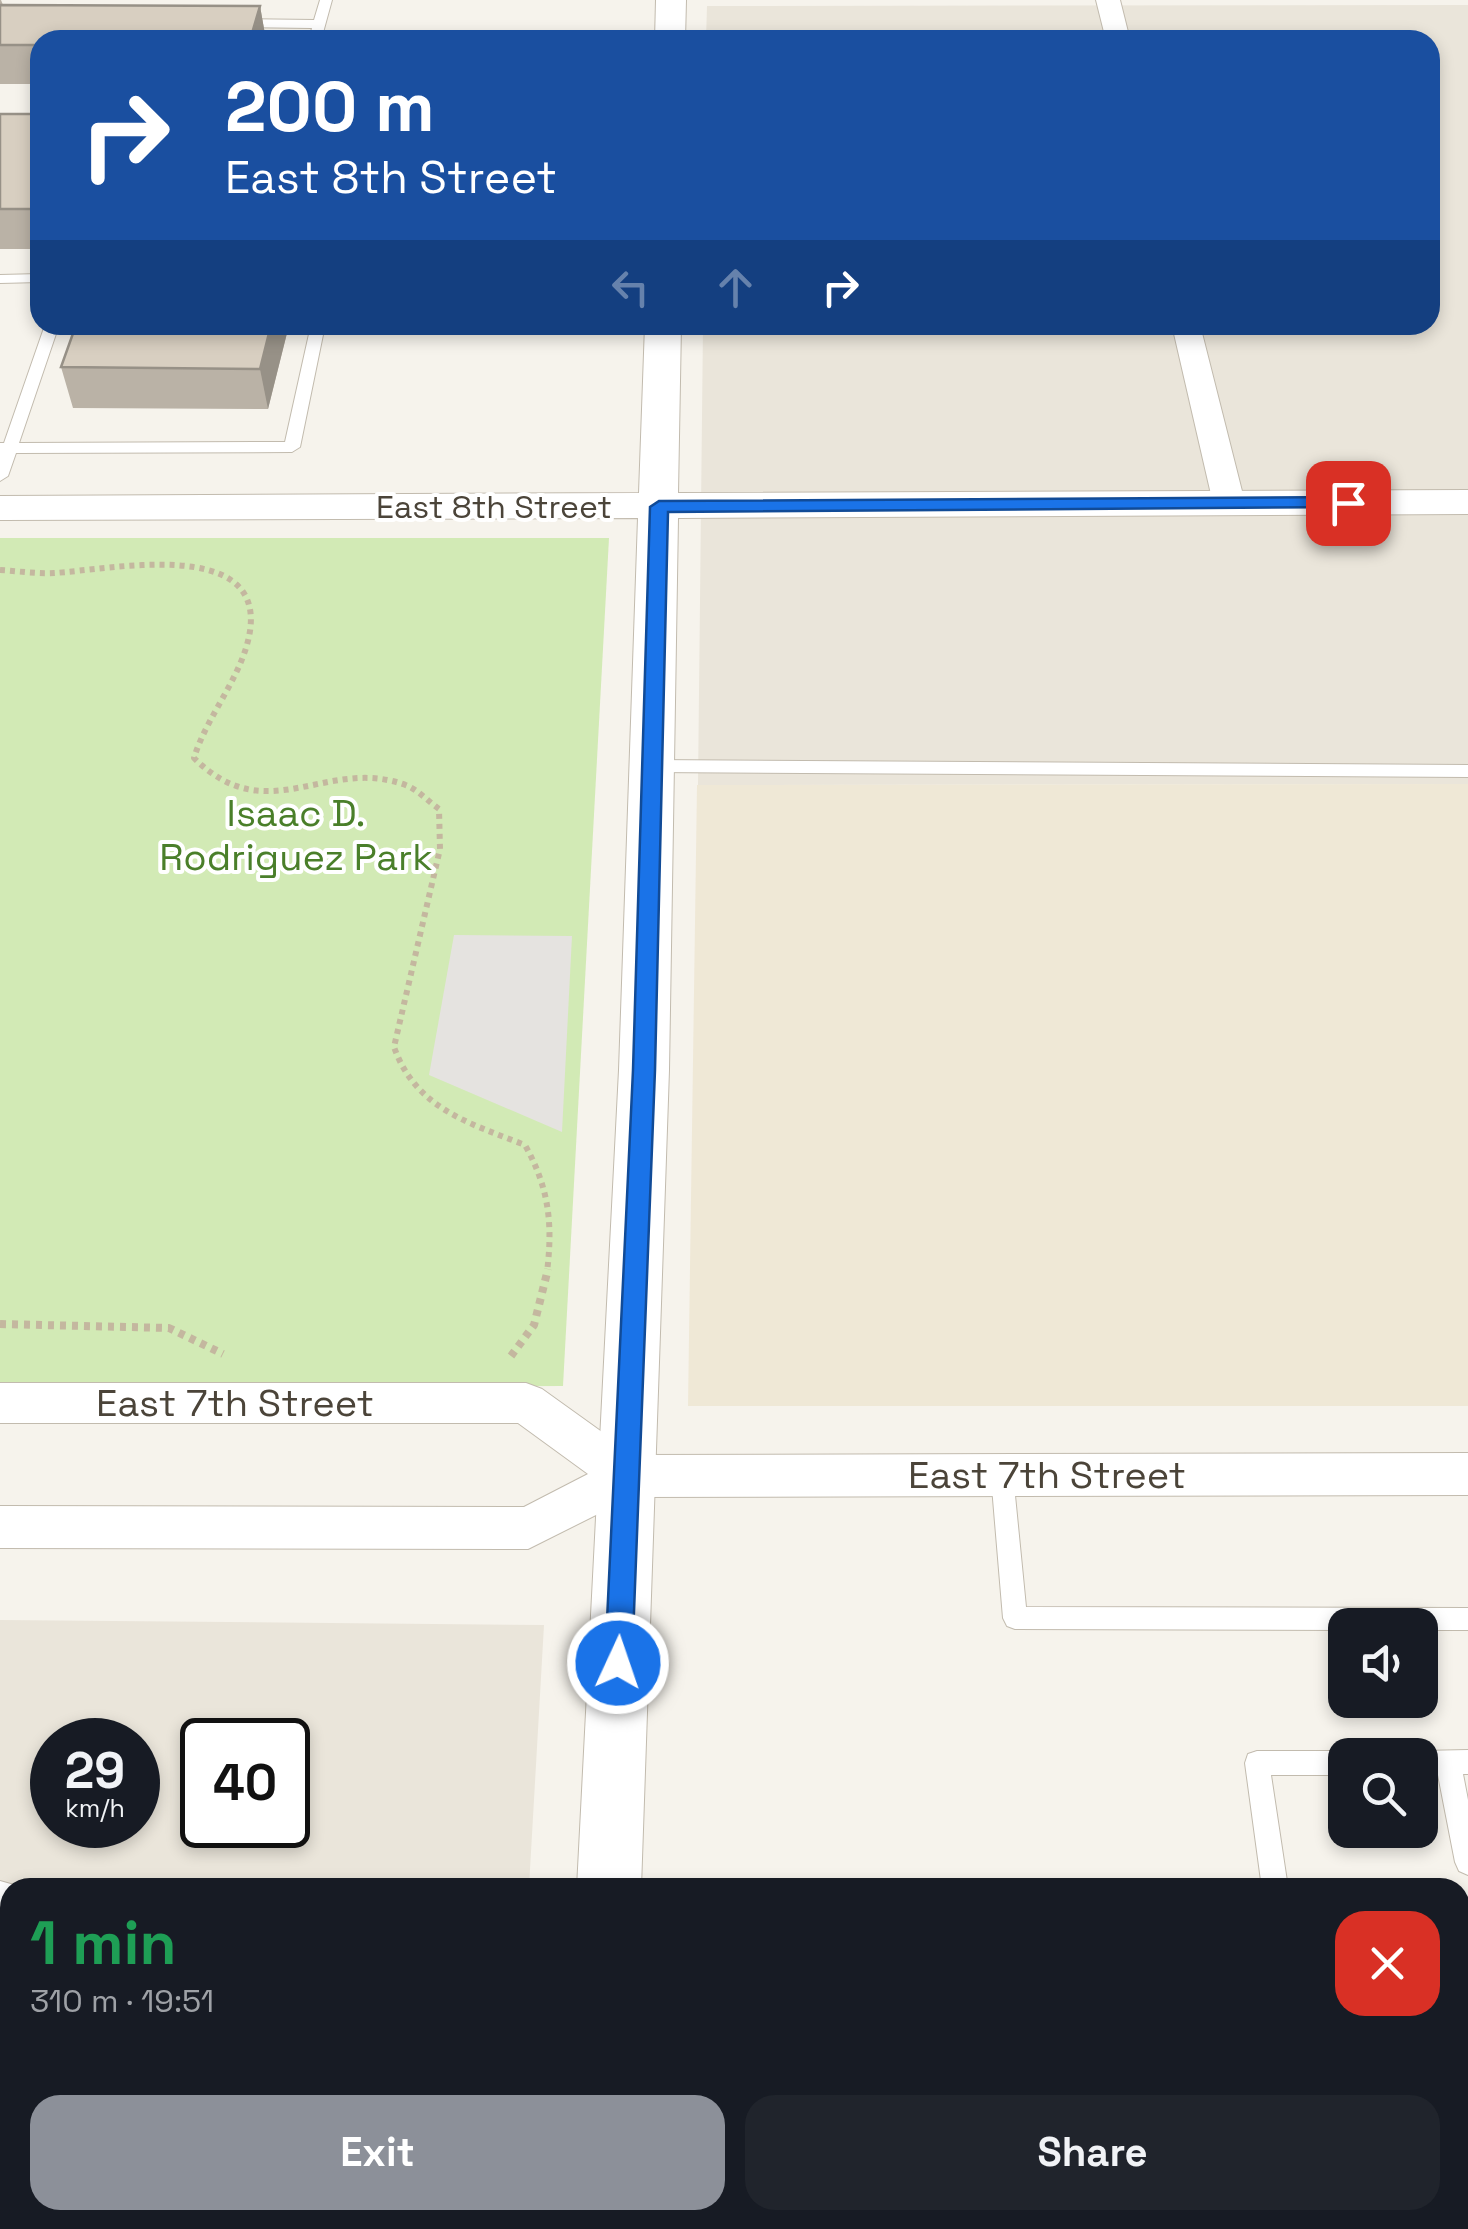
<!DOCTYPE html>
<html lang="en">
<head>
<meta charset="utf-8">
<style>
  body { margin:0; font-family:"Space Grotesk",sans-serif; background:#20242c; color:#f1f3f6; height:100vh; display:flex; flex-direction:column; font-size:38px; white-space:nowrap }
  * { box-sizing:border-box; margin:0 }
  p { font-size:32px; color:#9ea1a6 }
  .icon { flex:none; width:55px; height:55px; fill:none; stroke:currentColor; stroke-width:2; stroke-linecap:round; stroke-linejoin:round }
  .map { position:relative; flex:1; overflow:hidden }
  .drawer { position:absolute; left:0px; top:1878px; width:1470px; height:352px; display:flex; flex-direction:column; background:#171b24; border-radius:30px 30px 0 0; box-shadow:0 5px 15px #0003 }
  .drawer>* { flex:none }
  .top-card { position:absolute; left:30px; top:30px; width:1410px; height:305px; border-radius:30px; box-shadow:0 5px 15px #0003; background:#1a4fa0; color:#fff; overflow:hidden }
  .controls { position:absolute; left:1328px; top:1608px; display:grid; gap:20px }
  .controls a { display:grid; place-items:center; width:110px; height:110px; border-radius:20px; background:#171b24; box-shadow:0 5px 15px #0003; font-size:50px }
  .speed { position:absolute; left:30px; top:1718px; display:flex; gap:20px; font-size:50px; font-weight:700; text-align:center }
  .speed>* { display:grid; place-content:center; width:130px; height:130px; border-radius:50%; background:#171b24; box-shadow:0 5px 15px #0003; line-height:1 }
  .speed small { font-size:25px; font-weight:400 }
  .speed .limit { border:5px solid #111; border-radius:15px; background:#fff; color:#111 }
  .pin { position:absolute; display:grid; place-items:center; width:85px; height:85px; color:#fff; margin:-42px; border-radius:20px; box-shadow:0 5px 15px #0006 }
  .me { position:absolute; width:110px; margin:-55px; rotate:3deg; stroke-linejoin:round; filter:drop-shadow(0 0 8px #0008) }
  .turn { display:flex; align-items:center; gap:35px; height:210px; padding:0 30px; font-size:45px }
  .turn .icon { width:130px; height:130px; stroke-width:2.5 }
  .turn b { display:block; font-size:70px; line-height:85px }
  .lanes { display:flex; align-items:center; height:95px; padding:0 30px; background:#0003; justify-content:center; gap:50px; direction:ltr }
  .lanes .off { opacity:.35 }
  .round { display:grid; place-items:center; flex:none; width:105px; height:105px; border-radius:30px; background:#20242c }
  .summary { display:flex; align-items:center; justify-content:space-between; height:170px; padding:0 30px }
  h1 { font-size:60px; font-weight:700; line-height:75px; color:#1e9e55 }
  .cta { display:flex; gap:20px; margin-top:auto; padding:20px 30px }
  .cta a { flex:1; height:115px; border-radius:30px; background:#8c9099; color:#fff; font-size:40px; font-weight:700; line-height:115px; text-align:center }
  .cta a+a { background:#20242c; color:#f1f3f6 }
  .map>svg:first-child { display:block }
  .residential { fill:#eae5da; fill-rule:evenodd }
  .education { fill:#efe8d6 }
  .green { fill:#d2eab5 }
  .parking { fill:#e5e3e0 }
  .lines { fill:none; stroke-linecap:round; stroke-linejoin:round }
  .service-casing { stroke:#c2bbae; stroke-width:2 }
  .minor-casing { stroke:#c2bbae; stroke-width:2 }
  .tertiary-casing { stroke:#c2bbae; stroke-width:2 }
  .path-far1 { stroke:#c4b79f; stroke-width:6; stroke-dasharray:5 5; stroke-linecap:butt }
  .path { stroke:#c4b79f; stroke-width:8; stroke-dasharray:6 6; stroke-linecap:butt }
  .service { fill:#fff; fill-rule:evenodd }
  .minor { fill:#fff; fill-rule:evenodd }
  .tertiary { fill:#fff; fill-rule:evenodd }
  .wall { fill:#bab2a6 }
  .shaded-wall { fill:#979187 }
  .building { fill:#d8cfc1; stroke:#979187; stroke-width:2.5 }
  .route { fill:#1a73e8; stroke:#114b97; stroke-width:2.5 }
  .labels { text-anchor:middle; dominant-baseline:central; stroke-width:8; stroke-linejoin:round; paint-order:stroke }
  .far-street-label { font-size:32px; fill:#4b4439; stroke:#fff }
  .park-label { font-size:38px; fill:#4a7f2a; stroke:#fff }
  .street-label { font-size:38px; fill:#4b4439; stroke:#fff }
</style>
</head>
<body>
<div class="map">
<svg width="1468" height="2229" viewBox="0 0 1468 2229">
  <rect width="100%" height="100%" fill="#f6f3ec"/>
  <path class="residential" d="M1468,5V784L698,785L703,325H1430V40H706L707,6Z
    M0,1620L544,1625L529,1887L10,1888V2220H510L509,2229H0ZM52,1740H138V1825H52ZM202,1740H288V1825H202Z"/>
  <path class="education" d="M1468,784V1406H688L697,785Z"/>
  <path class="green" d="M0,538H609L563,1386L0,1388Z"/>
  <path class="parking" d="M454,935L572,936L562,1132L429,1075Z"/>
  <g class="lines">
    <g class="service-casing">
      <path id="service" d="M320,0H332L321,40H309L312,28L236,27L230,23L236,19L314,20Z
        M40,274V282L0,283V275Z
        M45,325H59L19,443L285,442L311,325H325L300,447L292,452L16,453L8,476L0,481V443H4Z
        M651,760L1468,765V777L651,772L642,766Z
        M1002,1465L1010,1468L1013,1475L1026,1607L1468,1608V1630H1420V1625H1345V1630L1015,1629L1007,1626L1003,1618L991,1475L994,1468Z
        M1468,1750V1774H1463L1468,1800V1875L1459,1871L1455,1862L1438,1775H1420V1755H1411L1420,1751Z
        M1257,1751H1345L1354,1755H1345V1775H1271L1288,1888H1262L1245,1763L1248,1754Z
        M0,2201H10V2220H22L20,2225L0,2229Z
        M1323,2220H1354L1358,2229H1327Z"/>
    </g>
    <g class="minor-casing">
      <path id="minor" d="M1096,0H1120L1130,40H1106Z
        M1172,325H1200L1245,503L1240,510L1229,513L1213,503Z
        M0,1383H526L542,1389L634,1455L1468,1453V1495L632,1497L528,1549L0,1548V1506L524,1507L588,1474L518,1423H0Z
        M0,1881L25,1888H10V1933H0Z"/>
    </g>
    <g class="tertiary-casing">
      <path id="tertiary" d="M656,0H686L685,40H655Z
        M645,325H681L678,493L1468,490V514L678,518L669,1070L641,1888H577L619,1070L638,518L0,520V496L639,493Z
        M563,2220H633V2229H563Z"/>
    </g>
    <path class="path-far1" d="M0,570C18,571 36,574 54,573C108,570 264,536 250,631C243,676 207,715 194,758C268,832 328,754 408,786C419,791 429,802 439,809L440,849L394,1047C416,1109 469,1123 525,1145C549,1188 553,1224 547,1272"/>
    <path class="path" d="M0,1324L169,1328L223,1354
      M511,1356L534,1325L548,1269"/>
    <use href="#service" class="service"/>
    <use href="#minor" class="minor"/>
    <use href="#tertiary" class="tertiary"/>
  </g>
  <path class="wall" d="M0,0H1L3,5L260,6L266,40H40V84H0Z
    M0,114H40V249H0Z
    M76,325H289L268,409L73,408L61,367Z"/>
  <path class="shaded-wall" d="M260,6L266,40H250Z
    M271,325H289L268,409L260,369Z"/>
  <path class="building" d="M0,5L260,6L250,40H40V45H0Z
    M0,114H40V209H0Z
    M76,325H271L260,369L61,367Z"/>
  <path class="route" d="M1348,497L1355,499V507L668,512L655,1070L632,1663L628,1672L618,1676L609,1672L605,1663L633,1070L650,507L659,501Z"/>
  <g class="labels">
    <g class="far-street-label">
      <text x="494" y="507">East 8th Street</text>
    </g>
    <g class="park-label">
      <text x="296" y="813">Isaac D.<tspan x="296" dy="44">Rodriguez Park</tspan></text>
    </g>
    <g class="street-label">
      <text x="235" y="1403">East 7th Street</text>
      <text x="1047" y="1475">East 7th Street</text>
    </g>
  </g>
</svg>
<div class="controls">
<a><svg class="icon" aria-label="sound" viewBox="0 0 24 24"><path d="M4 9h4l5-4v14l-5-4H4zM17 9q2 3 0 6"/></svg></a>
<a><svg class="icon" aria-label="search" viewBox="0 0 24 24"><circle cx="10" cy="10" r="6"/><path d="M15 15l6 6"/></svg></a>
</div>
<div class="speed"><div>29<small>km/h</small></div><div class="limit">40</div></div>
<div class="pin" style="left:1348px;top:503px;background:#d93025"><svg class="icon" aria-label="arrive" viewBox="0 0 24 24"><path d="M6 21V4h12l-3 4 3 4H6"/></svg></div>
<svg class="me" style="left:618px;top:1663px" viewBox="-20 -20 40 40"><circle r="17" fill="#1a73e8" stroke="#fff" stroke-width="3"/><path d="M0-11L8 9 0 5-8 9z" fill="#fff"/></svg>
<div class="top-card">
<div class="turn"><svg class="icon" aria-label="right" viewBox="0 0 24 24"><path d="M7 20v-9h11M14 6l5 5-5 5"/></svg><div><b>200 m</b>East 8th Street</div></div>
<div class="lanes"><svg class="icon off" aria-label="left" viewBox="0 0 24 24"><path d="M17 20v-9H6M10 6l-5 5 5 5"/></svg><svg class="icon off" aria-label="ahead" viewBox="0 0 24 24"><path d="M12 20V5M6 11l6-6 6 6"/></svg><svg class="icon" aria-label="right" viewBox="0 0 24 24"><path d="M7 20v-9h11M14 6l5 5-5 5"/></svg></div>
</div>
<section class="drawer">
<div class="summary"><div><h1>1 min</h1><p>310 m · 19:51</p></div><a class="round" style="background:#d93025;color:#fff"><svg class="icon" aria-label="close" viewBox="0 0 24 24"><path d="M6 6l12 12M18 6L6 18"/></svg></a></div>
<div class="cta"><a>Exit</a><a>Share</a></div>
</section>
</div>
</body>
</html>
